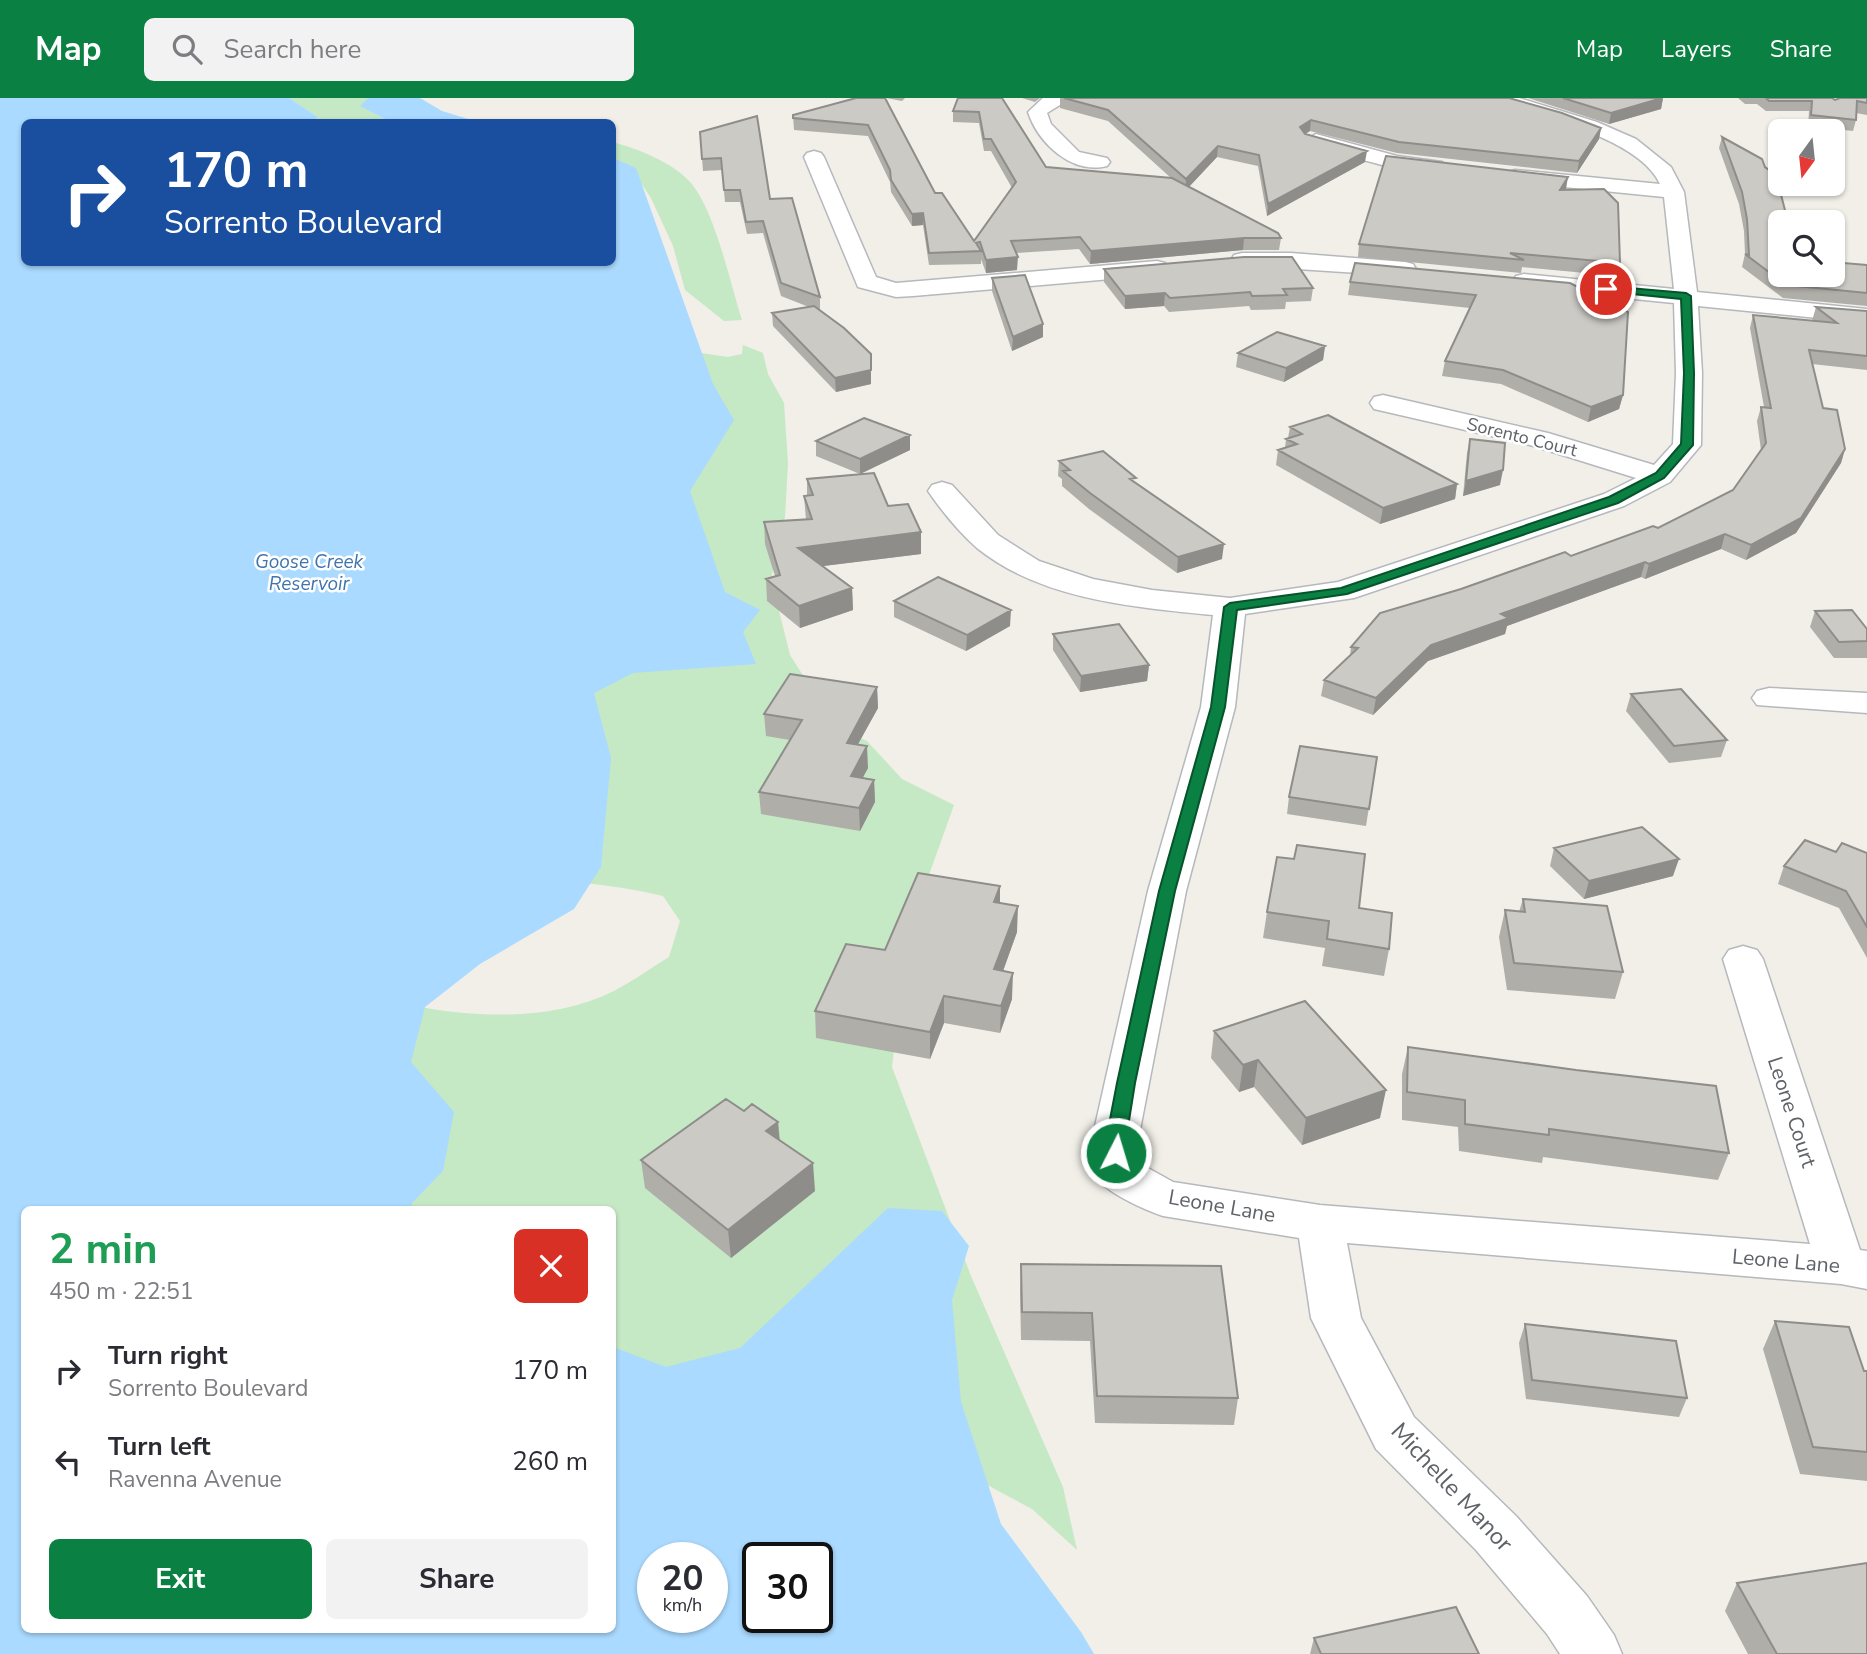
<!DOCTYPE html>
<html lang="en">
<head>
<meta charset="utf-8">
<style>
  body { margin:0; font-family:"Nunito Sans",sans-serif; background:#f2f2f3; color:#2b2b33; height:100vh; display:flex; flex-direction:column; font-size:26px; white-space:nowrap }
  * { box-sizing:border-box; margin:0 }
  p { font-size:23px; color:#7c7c81 }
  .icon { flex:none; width:38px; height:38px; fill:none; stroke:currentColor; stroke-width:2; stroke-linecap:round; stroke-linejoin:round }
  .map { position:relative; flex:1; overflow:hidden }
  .panel { position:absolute; left:21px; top:1108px; width:595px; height:427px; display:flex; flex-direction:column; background:#fff; border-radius:10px; box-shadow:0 2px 5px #0004 }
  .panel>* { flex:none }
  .hud { position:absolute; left:21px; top:21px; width:595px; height:147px; border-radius:10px; box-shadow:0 2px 5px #0004; background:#1a4fa0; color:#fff; overflow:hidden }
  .needle { width:46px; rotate:195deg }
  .fabs { position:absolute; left:1768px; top:21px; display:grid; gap:14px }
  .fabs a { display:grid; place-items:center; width:77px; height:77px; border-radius:10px; background:#fff; box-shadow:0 2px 5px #0004; font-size:35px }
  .speed { position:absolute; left:637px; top:1444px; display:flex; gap:14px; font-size:35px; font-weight:700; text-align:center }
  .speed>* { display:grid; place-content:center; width:91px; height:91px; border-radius:50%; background:#fff; box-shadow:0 2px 5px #0004; line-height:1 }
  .speed small { font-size:18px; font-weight:400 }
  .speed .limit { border:4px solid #111; border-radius:10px; background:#fff; color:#111 }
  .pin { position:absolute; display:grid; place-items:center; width:60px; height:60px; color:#fff; margin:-30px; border:4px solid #fff; border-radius:50%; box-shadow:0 2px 7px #0007 }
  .me { position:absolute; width:77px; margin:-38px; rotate:5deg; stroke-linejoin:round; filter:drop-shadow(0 0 5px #0008) }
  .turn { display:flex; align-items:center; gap:24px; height:147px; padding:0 28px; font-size:32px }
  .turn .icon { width:91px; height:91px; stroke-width:2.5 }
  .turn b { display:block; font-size:49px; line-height:60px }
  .round { display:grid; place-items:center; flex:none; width:74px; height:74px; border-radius:10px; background:#f2f2f3 }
  .head { display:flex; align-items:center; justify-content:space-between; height:119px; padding:0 28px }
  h1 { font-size:42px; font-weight:700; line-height:52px; color:#1e9e55 }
  .action { display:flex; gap:14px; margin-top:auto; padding:14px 28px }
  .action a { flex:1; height:80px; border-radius:10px; background:#0b8043; color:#fff; font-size:28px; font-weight:700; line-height:80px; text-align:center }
  .action a+a { background:#f2f2f3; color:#2b2b33 }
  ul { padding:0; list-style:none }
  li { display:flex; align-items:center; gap:21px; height:91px; padding:0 28px }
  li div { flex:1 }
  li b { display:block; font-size:26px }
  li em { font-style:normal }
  header { display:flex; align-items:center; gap:42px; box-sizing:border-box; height:98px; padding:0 35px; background:#0b8043; color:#fff }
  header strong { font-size:33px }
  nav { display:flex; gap:38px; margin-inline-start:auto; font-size:24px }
  .search { width:490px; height:63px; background:#f2f2f3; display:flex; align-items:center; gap:18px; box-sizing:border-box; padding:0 24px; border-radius:10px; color:#7c7c81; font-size:26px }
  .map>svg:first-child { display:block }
  .green { fill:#c5e8c5 }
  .water { fill:#aadaff; fill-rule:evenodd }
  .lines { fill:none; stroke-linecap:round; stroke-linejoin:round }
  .street-casing { stroke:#b5b8bc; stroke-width:3 }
  .street { fill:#fff; fill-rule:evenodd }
  .wall { fill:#afaea9 }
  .shaded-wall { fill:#8f8d8a }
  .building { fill:#cccac5; stroke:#8f8d8a; stroke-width:2 }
  .route { fill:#0b8043; stroke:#07532c; stroke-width:2 }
  .labels { text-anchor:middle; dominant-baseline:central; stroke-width:5; stroke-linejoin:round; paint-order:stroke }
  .far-street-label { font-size:18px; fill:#5f6368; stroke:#fff }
  .far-water-label { font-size:19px; font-style:italic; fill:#4174aa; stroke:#fff }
  .street-label { font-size:21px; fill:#5f6368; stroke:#fff }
  .near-street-label { font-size:24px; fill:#5f6368; stroke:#fff }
</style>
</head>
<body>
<header>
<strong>Map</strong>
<div class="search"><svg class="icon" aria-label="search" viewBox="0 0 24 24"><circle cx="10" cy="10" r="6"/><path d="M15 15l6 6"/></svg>Search here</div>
<nav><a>Map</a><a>Layers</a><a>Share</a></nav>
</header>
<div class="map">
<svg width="1867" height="1556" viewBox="0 0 1867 1556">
  <rect width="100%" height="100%" fill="#f1efe8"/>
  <path class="green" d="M289,0H368L361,8L391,24H312L318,19Z
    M613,44C638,51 672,64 690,84C715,112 730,185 742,222L724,223L685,192L673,148L651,100L631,70L613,66Z
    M743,247L763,255L768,276L784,305L788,365L785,419L771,481L790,557L835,628L867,643L902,681L954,707L925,788L901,894L892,969L971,1178L1063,1389L1077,1452L1032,1411L965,1375L714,1379L613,1495L612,1111H397L414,908C478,920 555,923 614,893C633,883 651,870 669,859L680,823L663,798C590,781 529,781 455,780L701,255L728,259L742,256Z"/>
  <path class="water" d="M0,0H289L318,19L312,24H24V164H612L613,60L636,70L713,286L734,322L690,393L725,494L760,512L743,534L756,566L633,575L594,595L611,660L601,769L574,811L480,866L425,909L411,964L454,1014L443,1073L412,1105V1111H24V1531H612L613,1249L666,1269L740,1250L888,1110L942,1113L969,1148L952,1202L961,1304L1001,1426L1081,1534L1094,1556H0ZM653,1460H712V1519H653ZM758,1460H817V1519H758Z
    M368,0H420L442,13L478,24H391L360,8Z"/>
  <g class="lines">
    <g class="street-casing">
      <path id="street" d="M1043,0H1071L1047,15L1051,26L1079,54L1107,60L1110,64L1107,68C1072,77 1038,45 1028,14Z
        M1491,0H1519L1597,24L1636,41L1671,69L1684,94L1697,194L1867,211V225L1698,208L1702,275L1701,347L1670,384L1624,408L1354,500L1245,516L1235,609L1186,793L1139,1037V1065L1173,1084L1320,1107L1810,1146L1723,861L1729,852L1743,848L1757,852L1763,861L1860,1152L1867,1153V1191L1841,1186L1347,1145L1361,1220L1414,1319L1516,1418L1587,1498L1614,1537L1622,1556H1560L1547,1536L1476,1452L1376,1351L1311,1220L1299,1140L1163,1118C1145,1112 1101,1093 1094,1075C1090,1065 1093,1048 1093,1037L1148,793L1201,609L1213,517C1135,509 1041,502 977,450C960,435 941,412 928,393L932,387L942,384L952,387L998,437L1039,463L1093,481L1152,492L1230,500L1338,484L1604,396L1636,380L1530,347L1374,311L1370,305L1374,299L1383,297L1548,335L1654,367L1673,346L1676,275L1674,205L1524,190L1516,188L1512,183L1516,178L1524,176L1674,191L1664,99L1515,84L1508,82L1505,78L1508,74L1515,72L1660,86C1639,40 1540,18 1493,4Z
        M1316,36L1397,58L1442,64L1445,68L1442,72C1409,80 1343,55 1309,46L1306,42Z
        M814,53L821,55L824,59L876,179L896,185L1157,163L1165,165L1168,170L1165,175L1157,177L913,198L896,199L858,189L804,59L807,55Z
        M1242,155H1291L1405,164L1413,166L1416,171L1413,176L1405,178L1234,167L1231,162L1234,157Z
        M1769,590L1867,595V615L1757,607L1752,600L1757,593Z"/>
    </g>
    <use href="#street" class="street"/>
  </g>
  <path class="wall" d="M856,0L974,143L1012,90L991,53H984L979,25L953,24V13L1002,0L1046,69L1171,80L1108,23L1060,10V0H1509L1601,30L1599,41L1577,75L1397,55L1310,33L1305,36L1365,64L1267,118L1258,68L1217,59L1189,89L1281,140L1279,152H1243L1090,166L1079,151L1016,155L1017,172L986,175L981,161V166L929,167L923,127L912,128L891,94L890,84L868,38L794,32L793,17Z
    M886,0H905L902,3Z
    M1022,0H1040L1035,4Z
    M1528,0H1663L1661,11L1609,26Z
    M1738,0H1832L1835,2L1867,0V17L1856,15V22L1853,33L1808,28L1809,13H1766L1757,6H1745Z
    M700,34L770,101L820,199V212L871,286L836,294L773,228L772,215L809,209L781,198L763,135L747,136L740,104H725L722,72L703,73Z
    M1722,39L1780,177L1867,167V208L1783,200L1742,169L1745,156L1744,133L1739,106L1719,50Z
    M1566,91L1620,165L1617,178L1522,169L1521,175L1358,159L1359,146Z
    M1104,171L1313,190L1311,203L1286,204L1285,211L1251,212L1249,208L1169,214L1164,208L1125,211L1104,184Z
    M992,180L1043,239L1012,253L992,193Z
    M1350,184L1570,185L1623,297L1619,311L1588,324L1501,286L1442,278L1445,263L1470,210L1348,197Z
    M1816,209L1867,213V272L1812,266L1823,310L1845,351L1841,365L1796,435L1746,462L1721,451L1645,481L1641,479L1507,528L1505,536L1428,563L1373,617L1321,598L1324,582L1350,558L1351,549L1571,458L1658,430L1733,392L1761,352L1757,323L1761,309H1764L1750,230L1753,217L1812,223Z
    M1325,248L1323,262L1284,284L1236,269L1238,255Z
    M1290,329L1457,386L1455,401L1380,426L1276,367L1278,352L1285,350L1286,341L1288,340Z
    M1470,341L1500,387L1463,398L1467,355Z
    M816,343L910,352L860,376L888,408L921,456L823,468L852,490L853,512L800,530L767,503L766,481L775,478L765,446L764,424L806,422L804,398H807V381L860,376L816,358Z
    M1059,363L1136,385L1222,461L1177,475L1089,411L1062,388V381L1058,378Z
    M894,503L1010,528L966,553L894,519Z
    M1815,513L1867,531V560H1834L1810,529Z
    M1053,536L1149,567L1147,583L1080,594L1053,552Z
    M877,589L878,610L858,646L868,670L862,680L874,682L875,704L860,733L761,716L759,694L790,642L766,638L764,616Z
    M1631,596L1727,642L1721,659L1669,665L1626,613Z
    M1377,659L1366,728L1287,716L1289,699Z
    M1554,750L1673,778L1584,801L1550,768Z
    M1836,754L1867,755V860L1839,810L1778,786L1784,768Z
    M1000,788V805L1017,834L1003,873L1012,901L1000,935L944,925L930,961L816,940L815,913L885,852Z
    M1523,801L1623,874L1615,901L1507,892L1499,839L1505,812L1519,814Z
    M1359,810L1389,851L1384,878L1322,868L1325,850L1263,840L1267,814Z
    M1214,933L1380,1020L1302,1047L1254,989L1239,994L1211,960Z
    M1408,949L1729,1055L1718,1082L1543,1059L1542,1065L1459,1053L1458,1029L1402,1022V976Z
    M744,1013L778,1024L780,1042L815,1093L731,1160L645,1090L641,1062Z
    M1021,1166L1238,1300L1234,1327L1095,1325L1090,1243L1021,1242L1020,1194Z
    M1775,1223L1864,1273H1867V1383L1800,1376L1763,1251Z
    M1525,1226L1687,1300L1679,1319L1526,1301L1519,1245Z
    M1737,1485L1867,1556H1748L1725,1513Z
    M1314,1540L1479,1556H1310Z"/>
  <path class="shaded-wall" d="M1663,0L1661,11L1609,26L1611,15Z
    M1311,22L1310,33L1298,40L1300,29Z
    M1601,30L1599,41L1577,75L1579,63Z
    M1218,48L1217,59L1185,93L1186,81Z
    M1367,53L1365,64L1267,118L1268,106Z
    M1568,79L1566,91L1560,92Z
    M923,115V127L912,128V116Z
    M1244,140L1243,152L1090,166L1091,153Z
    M1018,159L1017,172L986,175V162Z
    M1165,195L1164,208L1125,211V198Z
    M1043,226V239L1012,253L1013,239Z
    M1325,248L1323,262L1284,284L1286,270Z
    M871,256V286L836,294L835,280Z
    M1623,297L1619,311L1588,324L1591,309Z
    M910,337V352L860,376V361Z
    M1845,351L1841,365L1796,435L1746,462L1751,447Z
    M1503,372L1500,387L1463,398L1466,383Z
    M1457,386L1455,401L1380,426L1383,410Z
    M921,434V456L799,471L798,450Z
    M1725,436L1721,451L1645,481L1649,466Z
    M1224,446L1222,461L1177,475L1178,459Z
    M1645,464L1641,479L1507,528L1505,536L1428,563L1373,617L1376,600L1431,547L1501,516Z
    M852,490L853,512L800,530L799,508Z
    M1011,512L1010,528L966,553L967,537Z
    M1149,567L1147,583L1080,594L1081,578Z
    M877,589L878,610L847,666V645Z
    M867,648L868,670L852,700L851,678Z
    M874,682L875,704L860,733L859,710Z
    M1679,761L1673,778L1584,801L1589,783Z
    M1000,788V814L994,804Z
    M1018,808L1017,834L994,898V871Z
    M1013,875L1012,901L1000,935L1001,908Z
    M944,898V925L930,961V934Z
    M1258,962L1254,989L1239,994L1243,967Z
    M1386,992L1380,1020L1302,1047L1306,1020Z
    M778,1024L780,1051L766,1033Z
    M813,1065L815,1093L731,1160L728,1132Z"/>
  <path class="building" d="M856,0H885L935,95H942L974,143L1016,84L991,41H984L979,14L953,13L958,0H1002L1046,69L1172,80L1278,135L1281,140H1244L1091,153L1080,139L1011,143L1018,159L986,162L980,144L976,145L981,153L929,155L923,115L912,116L891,82L890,72L868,27L793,20V17Z
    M1064,0H1509L1562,15L1601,30L1579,63L1399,44L1311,22L1300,29L1305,36L1367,53L1268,106L1259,57L1218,48L1186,81L1108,12Z
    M1563,0H1662L1611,15Z
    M1766,0H1832L1835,2L1840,0H1867V5L1857,3L1856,22L1811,17L1812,3H1769Z
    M757,18L770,101L792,100L820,199L781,185L763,123L746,124L740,92H724L721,60L702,61L700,34Z
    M1722,39L1762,61L1765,69L1776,77L1788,124H1780V177H1832V164L1867,167V195L1786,187L1745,156L1749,157L1747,121L1742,94Z
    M1386,58L1568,79L1560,92L1604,91L1618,105L1620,165L1510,155L1524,162L1359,146Z
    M1244,159H1292L1313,190L1283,191L1287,197L1252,198L1250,194L1170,200L1165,195L1125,198L1104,171Z
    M1355,165L1570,185L1628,214L1623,297L1591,309L1503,272L1445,263L1476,197L1350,184Z
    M1025,177L1043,226L1013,239L992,180Z
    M814,208L844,230L871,256V272L835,280L772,215Z
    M1816,209L1867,213V258L1809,252L1823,310L1837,312L1845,351L1801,420L1751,447L1725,436L1649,466L1645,464L1501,516L1509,520L1431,547L1376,600L1324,582L1358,550L1351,549L1380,515L1461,491L1565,454L1571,458L1653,428L1658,430L1733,392L1766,345L1761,309L1771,310L1753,217L1837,225Z
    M1277,234L1325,248L1286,270L1238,255Z
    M1328,317L1457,386L1383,410L1278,352L1297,346L1286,341L1302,336L1290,329Z
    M864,320L910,337L860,361L816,343Z
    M1470,341L1505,345L1503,372L1466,383Z
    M1103,353L1136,380L1130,381L1224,446L1178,459L1090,395L1063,373L1070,372L1059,363Z
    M874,375L888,408L908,406L921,434L798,450L852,490L799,508L766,481L780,477L764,424L812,421L804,398L813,397L807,381Z
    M938,479L1011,512L967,537L894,503Z
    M1852,512L1867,531V543L1839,544L1815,513Z
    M1119,526L1149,567L1081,578L1053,536Z
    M790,576L877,589L847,645L867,648L851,678L874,682L859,710L759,694L802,622L764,616Z
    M1681,591L1727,642L1674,648L1631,596Z
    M1300,648L1377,659L1369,711L1289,699Z
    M1642,729L1679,761L1589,783L1554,750Z
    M1805,742L1836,754L1842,745L1867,755V829L1846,793L1784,768Z
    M1297,747L1365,756L1359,810L1392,815L1389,851L1327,841L1329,823L1267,814L1277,759L1294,761Z
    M918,775L1000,788L994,804L1018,808L994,871L1013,875L1001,908L944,898L930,934L815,913L846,846L885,852Z
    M1523,801L1607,808L1623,874L1514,865L1505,812L1525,814Z
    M1305,903L1386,992L1306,1020L1258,962L1243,967L1214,933Z
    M1408,949L1576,972L1716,988L1729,1055L1549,1031V1037L1465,1026V1002L1407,994Z
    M726,1001L744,1013L752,1006L778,1024L766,1033L813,1065L728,1132L641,1062Z
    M1021,1166L1221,1168L1238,1300L1097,1298L1092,1215L1022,1214Z
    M1775,1223L1849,1229L1864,1273H1867V1354L1813,1349Z
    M1525,1226L1676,1243L1687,1300L1532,1282Z
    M1867,1465V1556H1777L1737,1485Z
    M1456,1509L1479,1556H1321L1314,1540Z"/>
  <path class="route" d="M1606,188L1686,195L1691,198L1694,275L1693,347L1664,380L1618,405L1347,496L1237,512L1225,609L1175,793L1135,985L1123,1060H1109L1107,1055V1037L1117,985L1159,793L1211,609L1224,509L1230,505L1341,490L1609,399L1656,375L1681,346L1684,275L1681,201L1603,193V189Z"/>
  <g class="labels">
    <g class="far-street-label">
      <text transform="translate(1522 339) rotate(14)">Sorento Court</text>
    </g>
    <g class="far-water-label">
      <text x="309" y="464">Goose Creek<tspan x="309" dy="22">Reservoir</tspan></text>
    </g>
    <g class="street-label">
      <text transform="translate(1792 1014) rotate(72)">Leone Court</text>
      <text transform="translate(1222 1108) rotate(10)">Leone Lane</text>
      <text transform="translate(1786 1163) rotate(5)">Leone Lane</text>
    </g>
    <g class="near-street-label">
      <text transform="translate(1452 1389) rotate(47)">Michelle Manor</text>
    </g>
  </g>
</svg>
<div class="fabs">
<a><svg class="needle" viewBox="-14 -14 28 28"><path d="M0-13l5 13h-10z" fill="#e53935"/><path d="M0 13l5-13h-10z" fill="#7c7c81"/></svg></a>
<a><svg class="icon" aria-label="search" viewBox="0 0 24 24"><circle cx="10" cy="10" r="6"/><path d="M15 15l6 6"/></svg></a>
</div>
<div class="speed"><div>20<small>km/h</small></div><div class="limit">30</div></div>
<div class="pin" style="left:1606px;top:191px;background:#d93025"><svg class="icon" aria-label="arrive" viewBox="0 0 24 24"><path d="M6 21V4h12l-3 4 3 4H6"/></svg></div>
<svg class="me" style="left:1116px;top:1055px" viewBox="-20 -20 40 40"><circle r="17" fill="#0b8043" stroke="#fff" stroke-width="3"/><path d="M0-11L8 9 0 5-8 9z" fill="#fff"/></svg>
<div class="hud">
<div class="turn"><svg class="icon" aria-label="right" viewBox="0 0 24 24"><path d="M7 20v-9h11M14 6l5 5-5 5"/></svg><div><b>170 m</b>Sorrento Boulevard</div></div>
</div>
<section class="panel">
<div class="head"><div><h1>2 min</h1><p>450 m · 22:51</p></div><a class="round" style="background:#d93025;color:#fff"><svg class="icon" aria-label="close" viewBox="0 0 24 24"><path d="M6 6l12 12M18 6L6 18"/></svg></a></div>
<ul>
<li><svg class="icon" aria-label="right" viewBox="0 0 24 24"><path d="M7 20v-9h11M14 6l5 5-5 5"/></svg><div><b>Turn right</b><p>Sorrento Boulevard</p></div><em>170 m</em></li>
<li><svg class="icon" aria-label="left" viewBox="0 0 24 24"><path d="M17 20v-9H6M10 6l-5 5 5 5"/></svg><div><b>Turn left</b><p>Ravenna Avenue</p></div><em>260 m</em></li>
</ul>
<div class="action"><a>Exit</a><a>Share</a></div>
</section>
</div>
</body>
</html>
